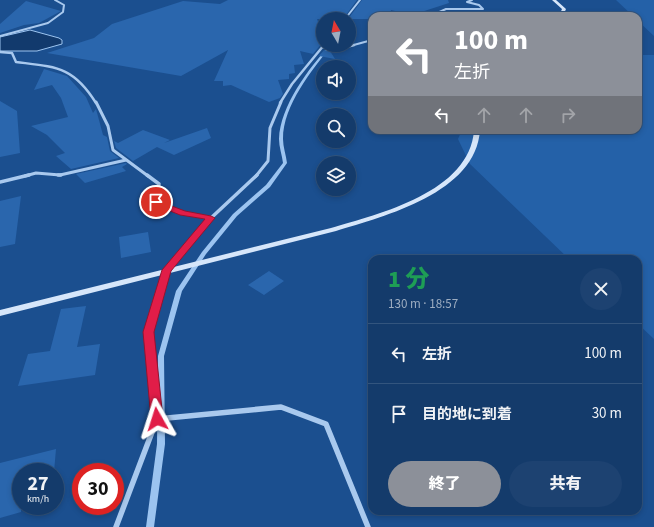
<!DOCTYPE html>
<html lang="ja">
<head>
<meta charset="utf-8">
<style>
  body { margin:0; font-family:"Source Sans 3","Noto Sans JP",sans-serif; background:#1d4271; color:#f1f3f6; height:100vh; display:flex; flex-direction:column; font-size:15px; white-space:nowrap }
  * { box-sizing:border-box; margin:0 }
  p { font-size:13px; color:#9dadc1 }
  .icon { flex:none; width:22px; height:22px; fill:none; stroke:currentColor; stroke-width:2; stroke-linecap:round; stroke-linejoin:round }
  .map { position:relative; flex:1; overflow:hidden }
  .details { position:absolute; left:368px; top:255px; width:274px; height:260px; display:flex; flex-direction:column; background:#143b6b; border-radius:12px; box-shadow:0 2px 6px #0003,0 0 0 1px #33557e }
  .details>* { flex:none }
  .hud { position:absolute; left:368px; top:12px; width:274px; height:122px; border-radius:12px; box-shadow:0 2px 6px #0003,0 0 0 1px #33557e; background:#8c9099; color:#fff; overflow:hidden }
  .needle { width:26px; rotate:350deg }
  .buttons { position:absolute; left:316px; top:12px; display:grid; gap:8px }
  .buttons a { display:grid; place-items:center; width:40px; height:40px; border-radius:50%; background:#143b6b; box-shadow:0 2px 6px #0003,0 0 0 1px #33557e; font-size:20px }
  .speed { position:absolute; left:12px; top:463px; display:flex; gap:8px; font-size:20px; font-weight:700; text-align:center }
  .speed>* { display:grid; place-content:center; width:52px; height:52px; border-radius:50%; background:#143b6b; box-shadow:0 2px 6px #0003,0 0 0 1px #33557e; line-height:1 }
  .speed small { font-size:10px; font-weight:400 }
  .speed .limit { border:6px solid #d22; background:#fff; color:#111 }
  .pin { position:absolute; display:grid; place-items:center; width:34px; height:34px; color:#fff; margin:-17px; border:2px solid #fff; border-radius:50%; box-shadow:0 1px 4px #0007 }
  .me { position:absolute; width:44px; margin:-22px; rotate:354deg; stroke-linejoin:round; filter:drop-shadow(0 0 3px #0008) }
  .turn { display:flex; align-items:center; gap:14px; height:84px; padding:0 20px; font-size:18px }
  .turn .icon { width:52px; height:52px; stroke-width:2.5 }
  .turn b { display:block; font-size:28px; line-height:34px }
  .lanes { display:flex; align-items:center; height:38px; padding:0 20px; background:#0003; justify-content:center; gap:20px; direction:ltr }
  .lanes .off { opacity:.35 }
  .round { display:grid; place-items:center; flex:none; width:42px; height:42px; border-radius:21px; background:#1d4271 }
  .headline { display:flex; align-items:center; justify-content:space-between; height:68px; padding:0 20px }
  h1 { font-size:24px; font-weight:800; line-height:30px; color:#1e9e55 }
  .cta { display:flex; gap:8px; margin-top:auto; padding:8px 20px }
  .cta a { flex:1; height:46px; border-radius:24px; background:#8c9099; color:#fff; font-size:16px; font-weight:800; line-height:46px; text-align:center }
  .cta a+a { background:#1d4271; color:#f1f3f6 }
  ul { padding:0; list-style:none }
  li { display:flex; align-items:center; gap:12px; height:60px; padding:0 20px; border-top:1px solid #33557e }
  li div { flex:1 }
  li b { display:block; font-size:15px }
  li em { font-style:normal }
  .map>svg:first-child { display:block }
  .green { fill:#2461a8 }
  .water { fill:#123a6d; stroke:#9cc4f0 }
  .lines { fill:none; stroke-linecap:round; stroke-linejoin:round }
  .stream { fill:#9cc4f0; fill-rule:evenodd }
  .building { fill:#2a66ad }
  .street-far5 { stroke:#a9c9ee; stroke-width:2 }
  .street-far4 { stroke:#a9c9ee; stroke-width:2.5 }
  .street-far3 { stroke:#a9c9ee; stroke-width:3 }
  .street-far2 { stroke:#a9c9ee; stroke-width:3.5 }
  .street-far1 { stroke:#a9c9ee; stroke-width:4.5 }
  .street { stroke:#a9c9ee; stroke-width:5.5 }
  .secondary { fill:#d6e6fa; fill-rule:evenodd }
  .route { fill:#e11d48; stroke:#92132f }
</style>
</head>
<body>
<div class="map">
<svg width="654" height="527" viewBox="0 0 654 527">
  <rect width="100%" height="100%" fill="#1b4f8f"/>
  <path class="green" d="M616,0H654V36L638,21V16H633Z
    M638,55H654V339L638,324V259H569L470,164L458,139L462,130H638Z"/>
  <path class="water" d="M30,30L59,38L62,40V44L37,51H0V37Z"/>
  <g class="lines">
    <path class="stream" d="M330,45H332C312,70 283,105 283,139C283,147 286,155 287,163L270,187L237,216L206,254L182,291L164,356L165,444L154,527H146L157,444L158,356L176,291L202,252L233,214L266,185L283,163C282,155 279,147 279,139C280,106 309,68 330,45Z"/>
  </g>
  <path class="building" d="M228,0H357L343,19H317L323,35V42L313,54L300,51L304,64L294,65L295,73L289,74V79L278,80L283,94L280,98L269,102L231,85L223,86V81H214L228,50L181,76L47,53L94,38L112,24L183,1L220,4Z
    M362,0H448L449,3L412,15L391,10L390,16H372V19H348Z
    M26,1L61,11L39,23L24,25L0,33V24Z
    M324,50L330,51L335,59L319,56Z
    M44,69L67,76L86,97L93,113L96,109L103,135L107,137L110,151L119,158L71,169L56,156L65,153L47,135L31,126L68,117L61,98L52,85L34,90Z
    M0,101L17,111L20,153L0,157Z
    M207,128L211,138L174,155L157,147L133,161L116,148L114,141L118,143L143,130L170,140L164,143Z
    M126,163L127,164L122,167L126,171L85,183L76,174Z
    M21,196L15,244L0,247V201Z
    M148,232L151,252L121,258L119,237Z
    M269,271L284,281L264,295L248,285Z
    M86,306L77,347L100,344L95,375L18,386L28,354L50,351L61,309Z
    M56,449L54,472H21V512L0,518V463Z"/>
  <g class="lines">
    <path class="street-far5" d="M437,16L435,14L446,9H483L479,5L467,2L472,0
      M345,19L360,0
      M0,36L48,23L63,12L64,5L55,0
      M350,46L372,40"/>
    <path class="street-far4" d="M322,47L339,49L354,45
      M0,52L12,53L16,62C56,67 73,66 96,103
      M280,103L292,84L324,45"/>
    <path class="street-far3" d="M96,102L108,126L113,150L148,176
      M25,176L36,173L60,175L126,160
      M256,176L268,161L270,128L281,102"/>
    <path class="street-far2" d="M58,175H61
      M147,175L159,184L156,202L183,213L211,218
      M0,182L29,175
      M169,267L211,218L257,175"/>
    <path class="street-far1" d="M153,382L148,332L167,270L170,266"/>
    <path class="street" d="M157,419L281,407L326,424L368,527
      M116,527L157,419L153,381"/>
    <path class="secondary" d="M552,0H556L566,9L563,16H559L562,9Z
      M474,130H480C476,193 385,216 336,231L0,316V310L331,228C379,214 470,192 474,130Z"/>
  </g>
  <path class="route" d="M156,200L185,211L211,216L215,218L171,271L154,332L163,419L161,423L157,424L153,423L151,419L143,332L162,270L205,219L180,215L153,204L152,202Z"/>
</svg>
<div class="buttons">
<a><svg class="needle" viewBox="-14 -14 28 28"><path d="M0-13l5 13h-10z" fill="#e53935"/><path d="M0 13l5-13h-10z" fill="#9dadc1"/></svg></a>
<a><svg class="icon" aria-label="sound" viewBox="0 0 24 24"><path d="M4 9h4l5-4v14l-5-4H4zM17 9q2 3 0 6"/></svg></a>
<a><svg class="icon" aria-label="search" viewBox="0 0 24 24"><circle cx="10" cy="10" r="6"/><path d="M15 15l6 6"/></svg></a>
<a><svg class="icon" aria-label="layers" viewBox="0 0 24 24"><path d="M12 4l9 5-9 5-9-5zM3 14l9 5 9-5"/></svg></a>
</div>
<div class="speed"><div>27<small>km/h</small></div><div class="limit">30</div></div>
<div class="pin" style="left:156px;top:202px;background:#d93025"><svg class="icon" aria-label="arrive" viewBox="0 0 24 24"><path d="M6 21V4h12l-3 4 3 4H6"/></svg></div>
<svg class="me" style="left:157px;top:419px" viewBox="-20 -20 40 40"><path d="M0-17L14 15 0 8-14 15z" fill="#e11d48" stroke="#fff" stroke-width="4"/></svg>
<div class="hud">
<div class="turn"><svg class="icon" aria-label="left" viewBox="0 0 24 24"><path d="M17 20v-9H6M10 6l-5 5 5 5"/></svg><div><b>100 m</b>左折</div></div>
<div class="lanes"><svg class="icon" aria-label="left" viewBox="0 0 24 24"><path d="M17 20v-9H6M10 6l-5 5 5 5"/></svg><svg class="icon off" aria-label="ahead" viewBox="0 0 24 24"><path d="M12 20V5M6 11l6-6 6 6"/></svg><svg class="icon off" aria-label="ahead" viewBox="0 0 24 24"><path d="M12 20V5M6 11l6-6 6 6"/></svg><svg class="icon off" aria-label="right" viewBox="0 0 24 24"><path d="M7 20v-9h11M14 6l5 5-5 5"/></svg></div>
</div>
<section class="details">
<div class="headline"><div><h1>1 分</h1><p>130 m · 18:57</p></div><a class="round"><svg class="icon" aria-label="close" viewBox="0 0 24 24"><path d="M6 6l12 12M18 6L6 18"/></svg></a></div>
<ul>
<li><svg class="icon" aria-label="left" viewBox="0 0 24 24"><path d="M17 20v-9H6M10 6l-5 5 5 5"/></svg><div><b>左折</b></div><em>100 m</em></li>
<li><svg class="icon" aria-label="arrive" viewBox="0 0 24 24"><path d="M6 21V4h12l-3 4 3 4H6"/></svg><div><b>目的地に到着</b></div><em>30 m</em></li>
</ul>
<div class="cta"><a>終了</a><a>共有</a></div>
</section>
</div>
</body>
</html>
